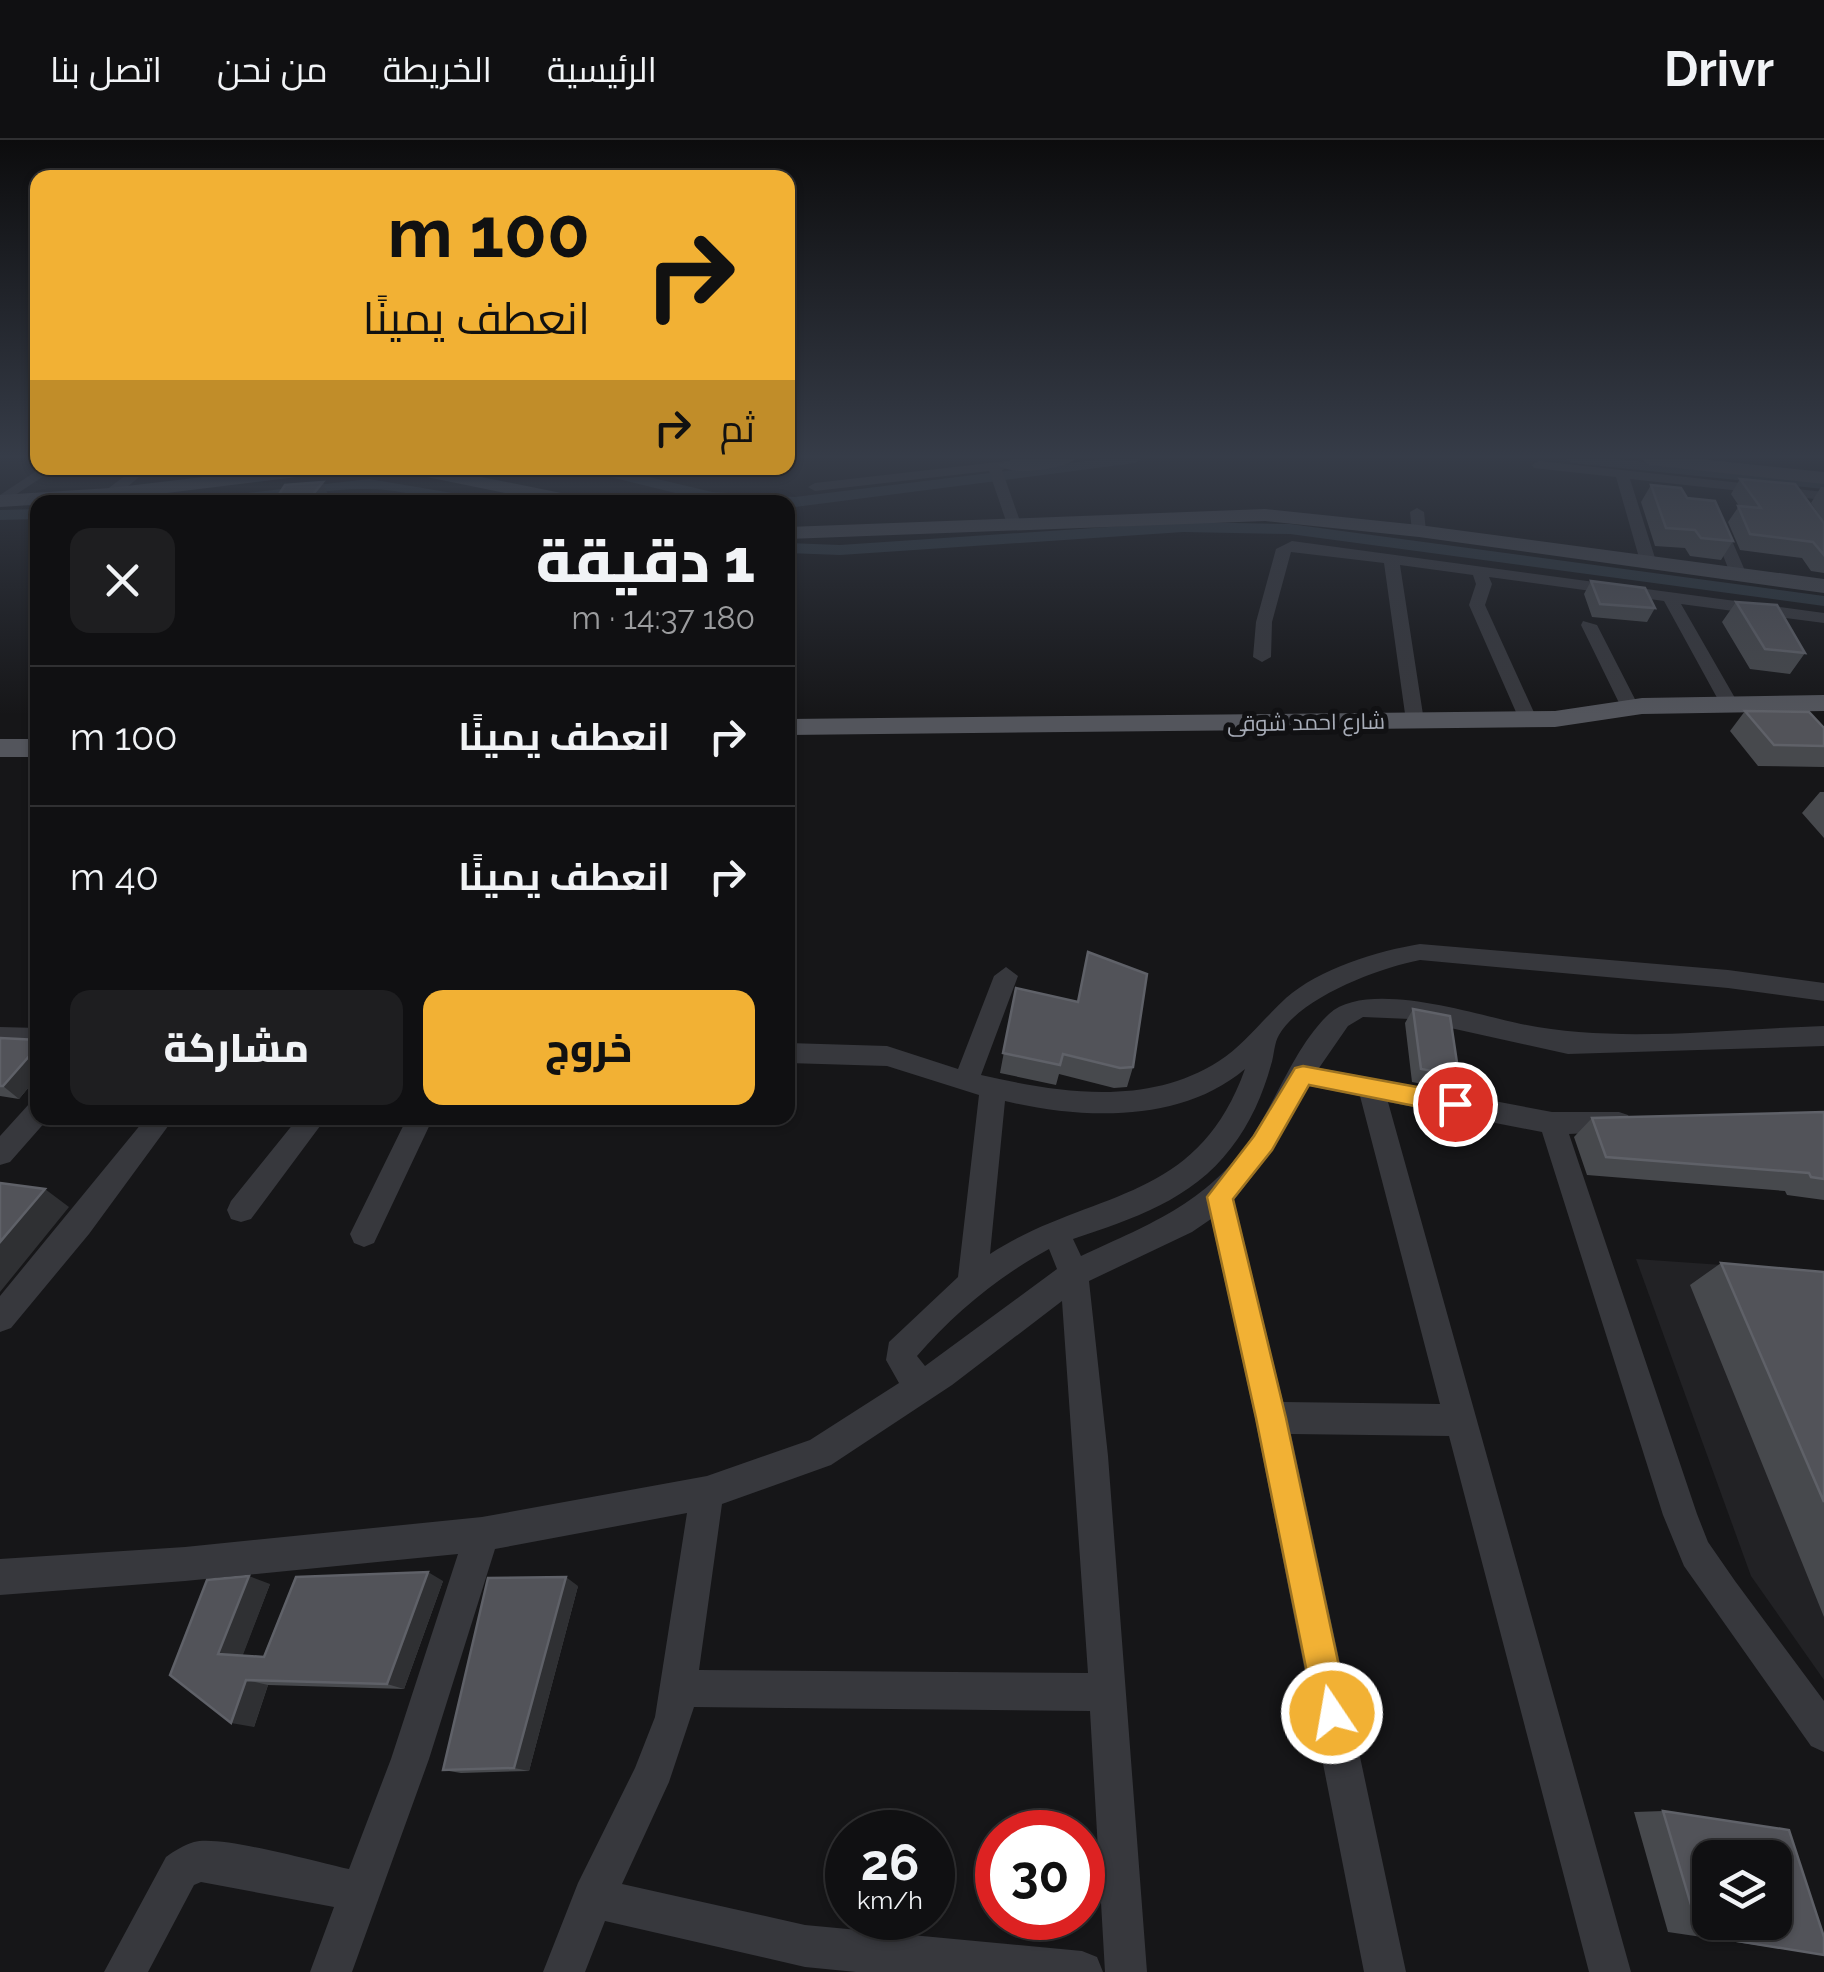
<!DOCTYPE html>
<html lang="ar">
<head>
<meta charset="utf-8">
<style>
  body { margin:0; font-family:Raleway,Cairo,sans-serif; background:#1e1e20; color:#f1f3f6; direction:rtl; height:100vh; display:flex; flex-direction:column; font-size:38px; white-space:nowrap }
  * { box-sizing:border-box; margin:0 }
  p { font-size:32px; color:#9c9d9f }
  .icon { flex:none; width:55px; height:55px; fill:none; stroke:currentColor; stroke-width:2; stroke-linecap:round; stroke-linejoin:round }
  .map { position:relative; flex:1; overflow:hidden; direction:ltr }
  .panel { position:absolute; left:30px; top:355px; width:765px; height:630px; display:flex; flex-direction:column; background:#101012; border-radius:20px; box-shadow:0 2px 8px #0004,0 0 0 2px #303032; direction:rtl }
  .panel>* { flex:none }
  .hud { position:absolute; left:30px; top:30px; width:765px; height:305px; border-radius:20px; box-shadow:0 2px 8px #0004,0 0 0 2px #303032; direction:rtl; background:#f2b134; color:#111; overflow:hidden }
  .buttons { position:absolute; left:1692px; top:1700px; display:grid; gap:20px }
  .buttons a { display:grid; place-items:center; width:100px; height:100px; border-radius:20px; background:#101012; box-shadow:0 2px 8px #0004,0 0 0 2px #303032; font-size:50px }
  .speed { position:absolute; left:825px; top:1670px; display:flex; gap:20px; font-size:50px; font-weight:700; text-align:center }
  .speed>* { display:grid; place-content:center; width:130px; height:130px; border-radius:50%; background:#101012; box-shadow:0 2px 8px #0004,0 0 0 2px #303032; line-height:1 }
  .speed small { font-size:25px; font-weight:400 }
  .speed .limit { border:15px solid #d22; background:#fff; color:#111 }
  .pin { position:absolute; display:grid; place-items:center; width:85px; height:85px; color:#fff; margin:-42px; border:5px solid #fff; border-radius:50%; box-shadow:0 2px 10px #0007 }
  .me { position:absolute; width:110px; margin:-55px; rotate:348deg; stroke-linejoin:round; filter:drop-shadow(0 0 8px #0008) }
  .turn { display:flex; align-items:center; gap:35px; height:210px; padding:0 40px; font-size:45px }
  .turn .icon { width:130px; height:130px; stroke-width:2.5 }
  .turn b { display:block; font-size:70px; line-height:85px }
  .then { display:flex; align-items:center; height:95px; padding:0 40px; background:#0003; gap:20px; font-size:38px }
  .round { display:grid; place-items:center; flex:none; width:105px; height:105px; border-radius:20px; background:#1e1e20 }
  .overview { display:flex; align-items:center; justify-content:space-between; height:170px; padding:0 40px }
  h1 { font-size:60px; font-weight:800; line-height:75px }
  .action { display:flex; gap:20px; margin-top:auto; padding:20px 40px }
  .action a { flex:1; height:115px; border-radius:20px; background:#f2b134; color:#111; font-size:40px; font-weight:800; line-height:115px; text-align:center }
  .action a+a { background:#1e1e20; color:#f1f3f6 }
  ul { padding:0; list-style:none }
  li { display:flex; align-items:center; gap:30px; height:140px; padding:0 40px; border-top:2px solid #303032 }
  li div { flex:1 }
  li b { display:block; font-size:38px }
  li em { font-style:normal }
  header { display:flex; align-items:center; gap:60px; box-sizing:border-box; height:140px; padding:0 50px; background:#101012; border-bottom:2px solid #303032 }
  header strong { font-size:48px }
  nav { display:flex; gap:55px; margin-inline-start:auto; font-size:35px }
  .map>svg:first-child { display:block }
  .built { fill:#222225 }
  .lines { fill:none; stroke-linecap:round; stroke-linejoin:round }
  .canal { fill:#2c353c; fill-rule:evenodd }
  .street { fill:#37383d; fill-rule:evenodd }
  .secondary { fill:#45474d; fill-rule:evenodd }
  .primary { fill:#53555c; fill-rule:evenodd }
  .wall { fill:#47494d }
  .shaded-wall { fill:#2f3033 }
  .building { fill:#525359; stroke:#5f6168; stroke-width:2.5; fill-rule:evenodd }
  .route { fill:#f2b134; stroke:#9d7322; stroke-width:2.5 }
  .labels { text-anchor:middle; dominant-baseline:central; stroke-width:10; stroke-linejoin:round; paint-order:stroke }
  .far-street-label { font-size:22px; fill:#a8adb8; stroke:#111113 }
</style>
</head>
<body>
<header>
<strong>Drivr</strong>
<nav><a>الرئيسية</a><a>الخريطة</a><a>من نحن</a><a>اتصل بنا</a></nav>
</header>
<div class="map">
<svg width="1824" height="1832" viewBox="0 0 1824 1832">
  <rect width="100%" height="100%" fill="#161618"/>
  <path class="built" d="M1636,1119L1824,1132V1540L1751,1436Z"/>
  <g class="lines">
    <path class="canal" d="M1102,319H1142L1135,323L795,367L788,366V362H712L594,333L597,328H611L712,352L795,357Z
      M1565,319H1614L1824,339V349L1572,323Z
      M369,339L476,357L484,362C444,365 407,349 368,349C314,348 260,366 205,362L213,357Z
      M38,369V379L0,380V370Z
      M1183,382L1290,384L1824,456V466L1290,394L1183,392L840,415L788,413V403L840,405Z"/>
    <path class="street" d="M1007,321L1014,325L1002,330L1021,384L1014,388L1007,384L989,331L815,351L808,347L815,343Z
      M1539,321L1824,352V360L1630,339L1656,421L1648,426L1640,421L1616,337L1534,328L1532,325Z
      M41,328H56L0,365V355Z
      M135,328H150L115,357H105V351Z
      M1417,368L1424,372L1426,391L1419,395L1412,391L1410,372Z
      M1711,377L1723,380L1746,433L1744,436L1730,433L1709,380Z
      M1292,401L1824,473V483L1681,464L1739,565L1730,570L1721,565L1664,461L1489,437L1492,444L1485,465L1537,579L1528,585L1519,579L1469,465L1476,444L1473,435L1400,425L1424,581L1415,587L1406,581L1384,423L1291,412L1272,482L1271,517L1262,522L1253,517L1256,482L1276,409Z
      M1583,481L1597,485L1639,567L1636,571H1624L1621,567L1581,485Z
      M1420,804L1728,830L1824,843V861L1728,848L1420,820C1379,828 1301,857 1279,895C1274,903 1274,916 1271,925C1263,954 1250,984 1231,1008C1192,1060 1132,1079 1073,1099L1081,1116C1152,1083 1213,1061 1256,990C1279,954 1297,904 1329,874C1367,839 1474,874 1521,884C1616,904 1726,889 1824,886V906L1568,914L1410,879L1363,877L1348,886L1319,928L1552,972H1619L1628,975L1632,983L1628,991L1569,994L1697,1374L1708,1402L1735,1441L1824,1561V1612L1811,1606L1684,1426L1663,1375L1542,992L1388,962L1631,1832H1589L1449,1296L1291,1294L1406,1832H1364L1255,1278L1211,1079L1192,1092L1089,1141L1108,1316L1147,1832H1105L1090,1571L694,1567L669,1642L622,1744L805,1785L1082,1811L1097,1817L1103,1832H856L805,1827L605,1781L585,1832H543L578,1743L635,1628L655,1577L687,1373L495,1409L429,1619L352,1832H310L334,1767L201,1742L194,1745L148,1832H104L166,1717C174,1711 184,1705 194,1702C222,1695 316,1722 349,1729L391,1619L458,1414L185,1441L0,1455V1419L185,1407L482,1377L707,1336L810,1300L899,1243L886,1220L889,1202L958,1137L979,955L887,926L788,923V903L887,906L958,929L994,836L1006,827L1018,836L981,935C1060,953 1147,967 1219,921C1244,905 1264,878 1286,858C1319,829 1377,811 1420,804ZM1245,929C1196,1066 1092,1048 990,1114L1005,961C1081,979 1180,984 1245,929ZM1309,946L1360,956L1440,1264L1283,1262L1234,1060L1272,1011ZM1049,1109L1057,1129L925,1226L917,1216C954,1173 999,1136 1049,1109ZM1062,1161L1088,1533L699,1530L722,1364L831,1325L952,1245Z
      M0,887L38,888V908L0,907Z
      M38,961V978L47,980L10,1022L0,1025V996L29,964Z
      M146,978H174L89,1094L11,1188L0,1192V1156Z
      M298,978H326L251,1079L241,1082L231,1079L227,1070L231,1061Z
      M407,978H433L374,1103L364,1107L354,1103L350,1094Z"/>
    <path class="secondary" d="M1013,319H1075C1062,330 1011,336 998,325Z
      M1641,319H1700L1824,332V344L1650,325Z
      M279,328H331L322,334L110,360L0,367V355L110,348Z
      M403,328H437L576,356L586,362H550L412,334Z
      M1265,369L1419,385L1824,439V453L1419,397L1265,381L788,399V387Z"/>
    <path class="primary" d="M1824,555V571L1642,574L1555,587L788,595V579L1555,571L1642,558Z
      M0,599H38V617H0Z"/>
  </g>
  <path class="wall" d="M1740,339L1824,383V433L1811,431L1802,418L1740,410L1728,382L1739,366L1731,354Z
    M1651,345L1687,358L1733,401L1721,420L1690,416L1685,408L1655,406L1641,362Z
    M1821,347H1824V382L1811,363Z
    M1591,441L1655,468L1647,482L1592,477L1584,454Z
    M1736,462L1805,513L1790,534L1750,529L1722,482Z
    M1745,571L1824,588V627L1758,626L1730,591Z
    M1820,652H1824V698L1802,673Z
    M1016,848L1133,927L1127,947L1114,948L1059,934L1056,945L1000,933Z
    M1413,869L1459,936L1449,949L1412,942L1405,883Z
    M0,898L38,900V936L19,959L0,956Z
    M1824,972V1060L1787,1055L1785,1051L1587,1035L1574,997L1592,978Z
    M1721,1123L1824,1132V1477L1690,1145Z
    M443,1441L404,1549L268,1545L254,1587L170,1535L270,1444L242,1516L264,1517Z
    M578,1446L529,1631L461,1633L443,1630Z
    M1663,1671L1824,1815L1668,1792L1634,1672Z"/>
  <path class="shaded-wall" d="M323,342L328,355L322,362H312L310,358Z
    M38,906V936L19,959L3,946Z
    M45,1049L69,1067L0,1152V1102Z
    M428,1432L443,1441L404,1549L387,1544Z
    M249,1436L270,1444L241,1520L218,1514Z
    M566,1437L578,1446L529,1631L514,1628Z
    M246,1540L268,1545L254,1587L231,1583Z"/>
  <path class="building" d="M1740,339L1795,344L1824,383V415L1813,402L1750,394L1738,366L1761,368Z
    M323,342L310,358H316L312,362H274L285,345Z
    M1651,345L1681,348L1687,358L1715,361L1733,401L1701,398L1695,390L1666,388Z
    M1591,441L1645,448L1655,468L1600,464Z
    M1736,462L1777,465L1805,513L1765,509Z
    M1745,571L1809,572L1824,588V606L1774,605Z
    M1088,812L1147,834L1133,927L1120,928L1063,914L1060,925L1003,913L1016,848L1078,862Z
    M1413,869L1450,876L1459,936L1421,929Z
    M0,898L38,900V906L3,946H0Z
    M1824,972V1039L1811,1037L1809,1033L1606,1017L1592,978Z
    M0,1043L45,1049L0,1102Z
    M1721,1123L1824,1132V1362Z
    M428,1432L387,1544L246,1540L231,1583L170,1535L207,1440L249,1436L218,1514L264,1517L296,1437Z
    M566,1437L514,1628L443,1630L488,1438Z
    M1663,1671L1789,1690L1824,1797V1815L1700,1795ZM1710,1718H1775V1782H1710Z"/>
  <linearGradient id="sky" x2="0" y2="1"><stop stop-color="#0c0c0d"/><stop offset="0.55" stop-color="#363c48"/><stop offset="1" stop-color="#363c48" stop-opacity="0"/></linearGradient>
  <rect width="1824" height="575" fill="url(#sky)"/>
  <path class="route" d="M1303,926L1455,954L1463,957L1467,964L1463,971L1455,974L1309,945L1272,1010L1233,1059L1286,1278L1349,1573L1344,1585L1332,1590L1320,1585L1315,1573L1256,1278L1207,1057L1254,996L1295,928Z"/>
  <g class="labels">
    <g class="far-street-label">
      <text transform="translate(1306 582) rotate(-1)">شارع احمد شوقى</text>
    </g>
  </g>
</svg>
<div class="buttons">
<a><svg class="icon" aria-label="layers" viewBox="0 0 24 24"><path d="M12 4l9 5-9 5-9-5zM3 14l9 5 9-5"/></svg></a>
</div>
<div class="speed"><div>26<small>km/h</small></div><div class="limit">30</div></div>
<div class="pin" style="left:1455px;top:964px;background:#d93025"><svg class="icon" aria-label="arrive" viewBox="0 0 24 24"><path d="M6 21V4h12l-3 4 3 4H6"/></svg></div>
<svg class="me" style="left:1332px;top:1573px" viewBox="-20 -20 40 40"><circle r="17" fill="#f2b134" stroke="#fff" stroke-width="3"/><path d="M0-11L8 9 0 5-8 9z" fill="#fff"/></svg>
<div class="hud">
<div class="turn"><svg class="icon" aria-label="right" viewBox="0 0 24 24"><path d="M7 20v-9h11M14 6l5 5-5 5"/></svg><div><b>100 m</b>انعطف يمينًا</div></div>
<div class="then">ثم<svg class="icon" aria-label="right" viewBox="0 0 24 24"><path d="M7 20v-9h11M14 6l5 5-5 5"/></svg></div>
</div>
<section class="panel">
<div class="overview"><div><h1>1 دقيقة</h1><p>180 m · 14:37</p></div><a class="round"><svg class="icon" aria-label="close" viewBox="0 0 24 24"><path d="M6 6l12 12M18 6L6 18"/></svg></a></div>
<ul>
<li><svg class="icon" aria-label="right" viewBox="0 0 24 24"><path d="M7 20v-9h11M14 6l5 5-5 5"/></svg><div><b>انعطف يمينًا</b></div><em>100 m</em></li>
<li><svg class="icon" aria-label="right" viewBox="0 0 24 24"><path d="M7 20v-9h11M14 6l5 5-5 5"/></svg><div><b>انعطف يمينًا</b></div><em>40 m</em></li>
</ul>
<div class="action"><a>خروج</a><a>مشاركة</a></div>
</section>
</div>
</body>
</html>
